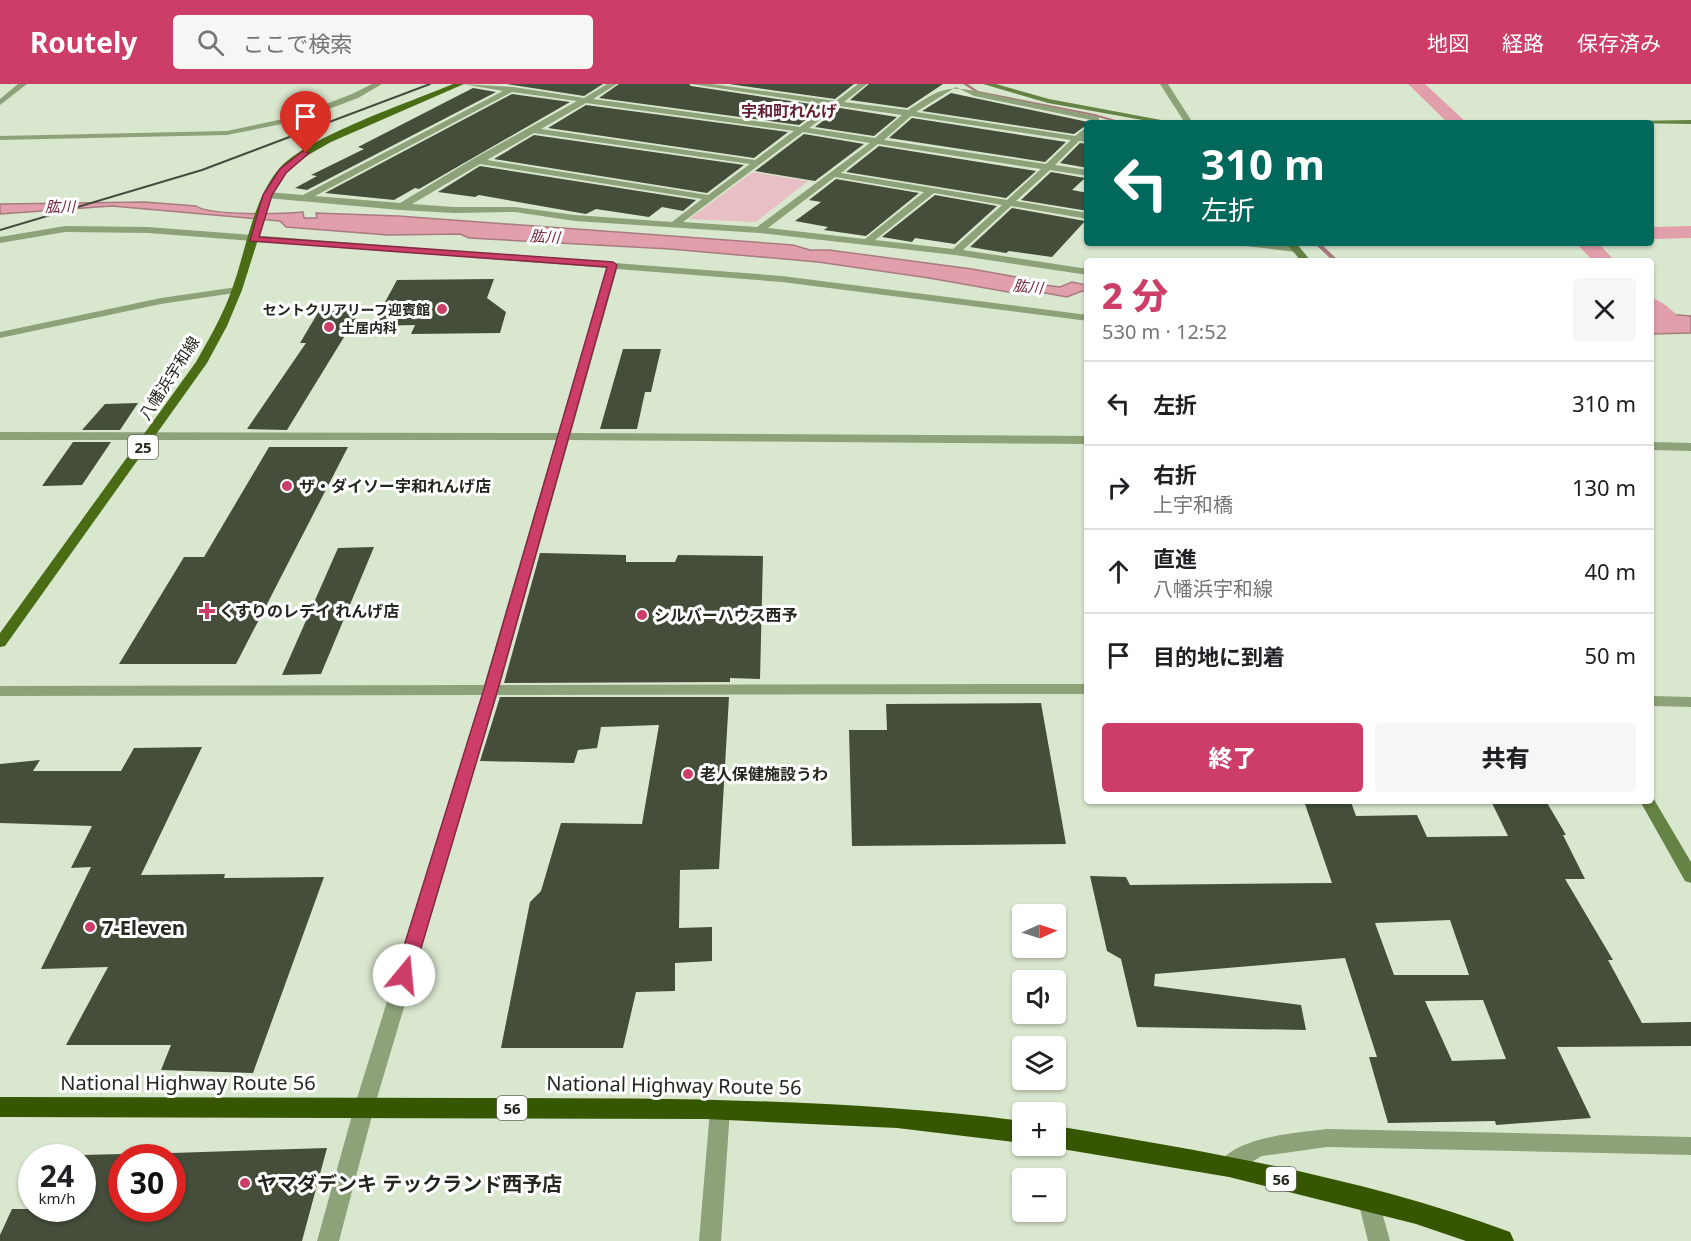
<!DOCTYPE html>
<html lang="ja">
<head>
<meta charset="utf-8">
<style>
  body { margin:0; font-family:"Noto Sans","Noto Sans JP",sans-serif; background:#f6f6f6; color:#202124; height:100vh; display:flex; flex-direction:column; font-size:22px; white-space:nowrap }
  * { box-sizing:border-box; margin:0 }
  p { font-size:20px; color:#757577 }
  .icon { flex:none; width:33px; height:33px; fill:none; stroke:currentColor; stroke-width:2; stroke-linecap:round; stroke-linejoin:round }
  .map { position:relative; flex:1; overflow:hidden }
  .details { position:absolute; left:1084px; top:174px; width:570px; height:546px; display:flex; flex-direction:column; background:#fff; border-radius:6px; box-shadow:0 2px 4px #0004 }
  .details>* { flex:none }
  .guide { position:absolute; left:1084px; top:36px; width:570px; height:126px; border-radius:6px; box-shadow:0 2px 4px #0004; background:#00695c; color:#fff; overflow:hidden }
  .needle { width:39px; rotate:87deg }
  .tools { position:absolute; left:1012px; top:820px; display:grid; gap:12px }
  .tools a { display:grid; place-items:center; width:54px; height:54px; border-radius:6px; background:#fff; box-shadow:0 2px 4px #0004; font-size:30px }
  .speed { position:absolute; left:18px; top:1060px; display:flex; gap:12px; font-size:30px; font-weight:700; text-align:center }
  .speed>* { display:grid; place-content:center; width:78px; height:78px; border-radius:50%; background:#fff; box-shadow:0 2px 4px #0004; line-height:1 }
  .speed small { font-size:15px; font-weight:400 }
  .speed .limit { border:9px solid #d22; background:#fff; color:#111 }
  .pin { position:absolute; display:grid; place-items:center; width:51px; height:51px; color:#fff; margin:-62px -26px; border-radius:50% 50% 50% 0; rotate:-45deg; box-shadow:0 0 6px #0007 }
  .pin .icon { rotate:45deg }
  .me { position:absolute; width:66px; margin:-33px; rotate:17deg; stroke-linejoin:round; filter:drop-shadow(0 0 4px #0008) }
  .turn { display:flex; align-items:center; gap:21px; height:126px; padding:0 18px; font-size:27px }
  .turn .icon { width:78px; height:78px; stroke-width:2.5 }
  .turn b { display:block; font-size:42px; line-height:51px }
  .round { display:grid; place-items:center; flex:none; width:63px; height:63px; border-radius:6px; background:#f6f6f6 }
  .summary { display:flex; align-items:center; justify-content:space-between; height:102px; padding:0 18px }
  h1 { font-size:36px; font-weight:800; line-height:45px; color:#cc3e68 }
  .button { display:flex; gap:12px; margin-top:auto; padding:12px 18px }
  .button a { flex:1; height:69px; border-radius:6px; background:#cc3e68; color:#fff; font-size:24px; font-weight:800; line-height:69px; text-align:center }
  .button a+a { background:#f6f6f6; color:#202124 }
  ul { padding:0; list-style:none }
  li { display:flex; align-items:center; gap:18px; height:84px; padding:0 18px; border-top:2px solid #e0e0e0 }
  li div { flex:1 }
  li b { display:block; font-size:22px }
  li em { font-style:normal }
  header { display:flex; align-items:center; gap:36px; box-sizing:border-box; height:84px; padding:0 30px; background:#cc3e68; color:#fff }
  header strong { font-size:28px }
  nav { display:flex; gap:33px; margin-inline-start:auto; font-size:21px }
  .search { width:420px; height:54px; background:#f6f6f6; display:flex; align-items:center; gap:15px; box-sizing:border-box; padding:0 21px; border-radius:6px; color:#757577; font-size:22px }
  .map>svg:first-child { display:block }
  .green { fill:#e9bfc6 }
  .water { fill:#e19fab; stroke:#a87b81; stroke-width:1.5 }
  .lines { fill:none; stroke-linecap:round; stroke-linejoin:round }
  .stream { fill:#a87b81; fill-rule:evenodd }
  .canal { fill:#e19fab; fill-rule:evenodd }
  .building { fill:#444e3b; fill-rule:evenodd }
  .street { fill:#8ea279; fill-rule:evenodd }
  .secondary { fill:#658344; fill-rule:evenodd }
  .primary { fill:#496c15; fill-rule:evenodd }
  .highway { fill:#365600; fill-rule:evenodd }
  .rail { stroke:#454b3f; stroke-width:2 }
  .route { fill:#cc3e68; stroke:#852844; stroke-width:1.5 }
  .poi-dot { fill:#cc3e68; stroke:#fff; stroke-width:2 }
  .labels { text-anchor:middle; dominant-baseline:central; stroke-width:6; stroke-linejoin:round; paint-order:stroke }
  .far-poi-label { font-size:14px; font-weight:bold; fill:#23281f; stroke:#fff; text-anchor:end }
  .far-water-label { font-size:15px; font-style:italic; fill:#772a3e; stroke:#fff }
  .shield { fill:#fff; stroke:#656862; stroke-width:1.5 }
  .shield-label { font-size:15px; font-weight:bold; fill:#23281f }
  .far-quarter-label { font-size:16px; font-weight:bold; fill:#631e31; stroke:#fff }
  .street-label { font-size:16px; fill:#23281f; stroke:#fff }
  .poi-label { font-size:16px; font-weight:bold; fill:#23281f; stroke:#fff; text-anchor:start }
  .near-poi-label { font-size:20px; font-weight:bold; fill:#23281f; stroke:#fff; text-anchor:start }
  .near-street-label { font-size:20px; fill:#23281f; stroke:#fff }
</style>
</head>
<body>
<header>
<strong>Routely</strong>
<div class="search"><svg class="icon" aria-label="search" viewBox="0 0 24 24"><circle cx="10" cy="10" r="6"/><path d="M15 15l6 6"/></svg>ここで検索</div>
<nav><a>地図</a><a>経路</a><a>保存済み</a></nav>
</header>
<div class="map">
<svg width="1691" height="1157" viewBox="0 0 1691 1157">
  <rect width="100%" height="100%" fill="#dae7cf"/>
  <path class="green" d="M753,88L808,97L756,138L689,135Z"/>
  <path class="water" d="M145,118L196,122C211,132 282,130 303,128L304,134H317L316,129L398,132L793,161L810,166H829L972,185L1028,195L1037,200L1060,203L1072,198L1087,201V208L1082,207L1067,213L1034,207L1020,210L929,194L818,178L670,165L469,154L460,150L388,151L286,143L280,137L112,122L0,130V120Z
    M1652,229L1691,232V249L1652,250Z"/>
  <g class="lines">
    <path class="stream" d="M963,0H968L978,7L1095,30L1126,39H1119L1094,32L977,9Z
      M1314,159H1320L1339,177H1333Z"/>
    <path class="canal" d="M1408,0H1425L1467,39H1448Z
      M1691,142V154L1652,155V143Z
      M1576,159H1598L1615,177H1593Z
      M1652,214C1665,218 1678,231 1685,242L1682,247C1667,250 1662,242 1652,233Z"/>
  </g>
  <path class="building" d="M507,0H603L584,12Z
    M619,0H689L691,2L824,22L799,41L599,14Z
    M729,0H854L835,15Z
    M869,0H943L907,24L850,16Z
    M473,4L496,8L307,106L295,104L317,92L311,91L364,65L358,63Z
    M951,9L1088,38V40L1074,50L922,27Z
    M512,10L570,18L419,105L415,104L394,116L325,109Z
    M586,21L788,48L754,74L548,44Z
    M840,24L897,33L874,52L815,43Z
    M912,34L1066,58L1045,78L889,54Z
    M804,50L864,60L815,97L755,87Z
    M534,51L744,81L707,109L494,75Z
    M1080,59L1088,60V84L1060,79Z
    M879,62L1036,87L1006,114L846,88Z
    M480,82L696,116L683,127L662,123L649,133L596,125L586,130L479,111L475,113L438,108Z
    M1051,88L1085,94L1072,106L1088,109V127L1021,116Z
    M836,95L919,109L866,152L824,146L828,143L795,137L821,118L809,116Z
    M935,111L997,122L955,160L915,154L912,158L882,153Z
    M1012,124L1085,137L1052,173L1009,167L1006,169L970,163Z
    M494,195L487,214L506,228L500,249L411,250L415,241L372,242L397,196Z
    M319,227H360L287,346L247,345L306,259H300Z
    M623,265H661L651,308H645L637,345H600Z
    M138,319L120,346H82L105,320Z
    M73,358H111L82,401L42,402Z
    M269,363H348L236,580H119L184,473H204Z
    M374,463L321,590L282,591L338,464Z
    M540,469L626,471V478H675L678,471L763,472L760,595L730,594V598L504,599Z
    M500,613H729L719,785L680,786L679,844L712,843V877L675,879V907L636,908L623,964H501L530,818L541,807L561,739L642,740L659,641L601,643L597,664L578,666L574,679L480,677Z
    M1041,619L1066,760L852,762L849,646H887L886,620Z
    M202,663L141,791L225,790L224,794L324,793L253,989L161,986L171,961H66L108,883L41,885L91,783L71,784L92,742L0,739V680L40,676L33,687H121L134,664Z
    M1304,717L1351,718L1356,732L1417,731L1427,753L1508,752L1491,717H1546L1566,751H1563L1585,795H1565L1613,876H1608L1642,939L1691,938V962L1557,963L1591,1034L1496,1041L1495,1037L1388,1039L1369,973H1377L1345,874L1155,890L1154,902L1301,921L1306,946L1137,943L1121,875L1107,867L1090,792L1126,793L1130,801L1332,799ZM1450,836L1469,891H1394L1375,839ZM1483,916L1506,975L1452,977L1425,917Z
    M327,1064L302,1157H0V1151L12,1125H82V1071L122,1070V1125H172V1069Z"/>
  <g class="lines">
    <path class="street" d="M18,0H27L0,21V15Z
      M372,0H382L358,14L297,37L227,51L0,56V52L227,47L292,33L352,10Z
      M463,0L513,3L584,14L607,0H617L593,15L800,43L830,21L691,0H712L836,17L858,0H867L844,18L908,26C937,7 945,0 979,8L1099,33V37H1096L974,12L956,3L916,28L1075,52L1088,42V49L1084,53H1088V58L1079,57L1055,81L1088,86V92L1050,86L1016,117L1088,129V135L1011,122L963,166L1088,185V191L955,171L759,149L575,137L515,128L454,129L400,126L267,114L262,111L267,108L303,111L503,7ZM512,8L577,17L473,75L400,119L315,112ZM586,19L794,47L755,76L541,45ZM839,22L902,31L875,54L809,44ZM911,32L1071,56L1046,80L884,56ZM803,48L870,59L757,143L683,138ZM534,49L750,80L708,111L487,76ZM878,60L1041,85L1007,116L841,89ZM480,80L702,115L672,138L575,131L515,123H454L412,120ZM835,93L924,108L865,155L768,144ZM934,109L1002,121L953,165L875,156Z
      M1160,0H1168L1193,39H1185Z
      M65,142L148,143L782,192L1088,231V237L782,198L617,185L571,349L1088,352V360L569,356L500,601L1088,600V610L497,611L374,1024L339,1157H317L354,1024L482,611L0,612V602L484,601L556,356H0V348L559,349L607,184L148,149L65,148L0,159V153Z
      M1241,159C1258,159 1287,155 1301,165L1296,168L1246,162Z
      M237,203L242,206L241,208L161,220L0,254V248L161,214Z
      M1652,358L1691,359V367L1652,366Z
      M1652,612L1691,613V623L1652,622Z
      M720,1017L727,1020L730,1026L721,1157H699L710,1026L713,1020Z
      M1327,1045L1691,1053V1071L1327,1063L1262,1072L1229,1091L1221,1089L1218,1082C1233,1052 1298,1049 1327,1045Z
      M1369,1107L1377,1110L1390,1157H1368L1358,1117L1361,1110Z"/>
    <path class="secondary" d="M983,0H996L1049,15L1177,39H1159L1048,19Z
      M1691,36V40L1623,39L1627,37Z
      M1286,159H1296L1311,177H1301Z
      M1652,712L1691,778V799L1685,797L1640,717H1652Z"/>
    <path class="primary" d="M453,0H464L331,58L308,71L285,89L272,111L242,206L227,242L207,279L5,562L0,563V549L196,278C209,255 223,231 232,205C246,167 252,118 278,86C305,53 411,18 453,0Z"/>
    <path class="highway" d="M0,1013C158,1013 316,1014 473,1014C657,1014 840,1014 1023,1037V1059L897,1044L706,1035L0,1033Z
      M1056,1042C1210,1068 1364,1094 1510,1148L1514,1157H1466L1416,1140L1229,1093L1056,1064L1051,1062H1056Z"/>
    <path class="rail" d="M0,146L202,86L430,0"/>
  </g>
  <path class="route" d="M303,67L309,69L286,89L272,111L259,153L613,178L617,181L498,605L413,891L410,896L404,898L398,896L395,891L484,605L607,183L250,157L263,111L280,85Z"/>
  <g class="poi-dot">
    <circle cx="442" cy="225" r="6"/>
    <circle cx="329" cy="243" r="6"/>
    <circle cx="287" cy="402" r="6"/>
    <path d="M204 518h6v6h6v6h-6v6h-6v-6h-6v-6h6z"/>
    <circle cx="642" cy="531" r="6"/>
    <circle cx="688" cy="690" r="6"/>
    <circle cx="90" cy="843" r="6"/>
    <circle cx="245" cy="1099" r="6"/>
  </g>
  <g class="labels">
    <g class="far-poi-label">
      <text x="430" y="225">セントクリアリーフ迎賓館</text>
      <text x="341" y="243" text-anchor="start">土居内科</text>
    </g>
    <g class="far-water-label">
      <text x="60" y="122">肱川</text>
      <text transform="translate(545 152) rotate(4)">肱川</text>
      <text transform="translate(1028 202) rotate(6)">肱川</text>
    </g>
    <g class="shield">
      <rect x="128" y="351" width="30" height="24" rx="4.5"/>
      <rect x="497" y="1012" width="30" height="24" rx="4.5"/>
      <rect x="1266" y="1083" width="30" height="24" rx="4.5"/>
    </g>
    <g class="shield-label">
      <text x="143" y="363">25</text>
      <text x="512" y="1024">56</text>
      <text x="1281" y="1095">56</text>
    </g>
    <g class="far-quarter-label">
      <text x="789" y="27">宇和町れんげ</text>
    </g>
    <g class="street-label">
      <text transform="translate(169 294) rotate(-57)">八幡浜宇和線</text>
    </g>
    <g class="poi-label">
      <text x="299" y="402">ザ・ダイソー宇和れんげ店</text>
      <text x="219" y="527">くすりのレデイ れんげ店</text>
      <text x="654" y="531">シルバーハウス西予</text>
      <text x="700" y="690">老人保健施設うわ</text>
    </g>
    <g class="near-poi-label">
      <text x="102" y="843">7-Eleven</text>
      <text x="257" y="1099">ヤマダデンキ テックランド西予店</text>
    </g>
    <g class="near-street-label">
      <text x="188" y="998">National Highway Route 56</text>
      <text transform="translate(674 1001) rotate(1)">National Highway Route 56</text>
    </g>
  </g>
</svg>
<div class="tools">
<a><svg class="needle" viewBox="-14 -14 28 28"><path d="M0-13l5 13h-10z" fill="#e53935"/><path d="M0 13l5-13h-10z" fill="#757577"/></svg></a>
<a><svg class="icon" aria-label="sound" viewBox="0 0 24 24"><path d="M4 9h4l5-4v14l-5-4H4zM17 9q2 3 0 6"/></svg></a>
<a><svg class="icon" aria-label="layers" viewBox="0 0 24 24"><path d="M12 4l9 5-9 5-9-5zM3 14l9 5 9-5"/></svg></a>
<a>+</a>
<a>−</a>
</div>
<div class="speed"><div>24<small>km/h</small></div><div class="limit">30</div></div>
<div class="pin" style="left:306px;top:69px;background:#d93025"><svg class="icon" aria-label="arrive" viewBox="0 0 24 24"><path d="M6 21V4h12l-3 4 3 4H6"/></svg></div>
<svg class="me" style="left:404px;top:891px" viewBox="-20 -20 40 40"><circle r="19" fill="#fff"/><path d="M0-13L10 11 0 6-10 11z" fill="#cc3e68"/></svg>
<div class="guide">
<div class="turn"><svg class="icon" aria-label="left" viewBox="0 0 24 24"><path d="M17 20v-9H6M10 6l-5 5 5 5"/></svg><div><b>310 m</b>左折</div></div>
</div>
<section class="details">
<div class="summary"><div><h1>2 分</h1><p>530 m · 12:52</p></div><a class="round"><svg class="icon" aria-label="close" viewBox="0 0 24 24"><path d="M6 6l12 12M18 6L6 18"/></svg></a></div>
<ul>
<li><svg class="icon" aria-label="left" viewBox="0 0 24 24"><path d="M17 20v-9H6M10 6l-5 5 5 5"/></svg><div><b>左折</b></div><em>310 m</em></li>
<li><svg class="icon" aria-label="right" viewBox="0 0 24 24"><path d="M7 20v-9h11M14 6l5 5-5 5"/></svg><div><b>右折</b><p>上宇和橋</p></div><em>130 m</em></li>
<li><svg class="icon" aria-label="ahead" viewBox="0 0 24 24"><path d="M12 20V5M6 11l6-6 6 6"/></svg><div><b>直進</b><p>八幡浜宇和線</p></div><em>40 m</em></li>
<li><svg class="icon" aria-label="arrive" viewBox="0 0 24 24"><path d="M6 21V4h12l-3 4 3 4H6"/></svg><div><b>目的地に到着</b></div><em>50 m</em></li>
</ul>
<div class="button"><a>終了</a><a>共有</a></div>
</section>
</div>
</body>
</html>
